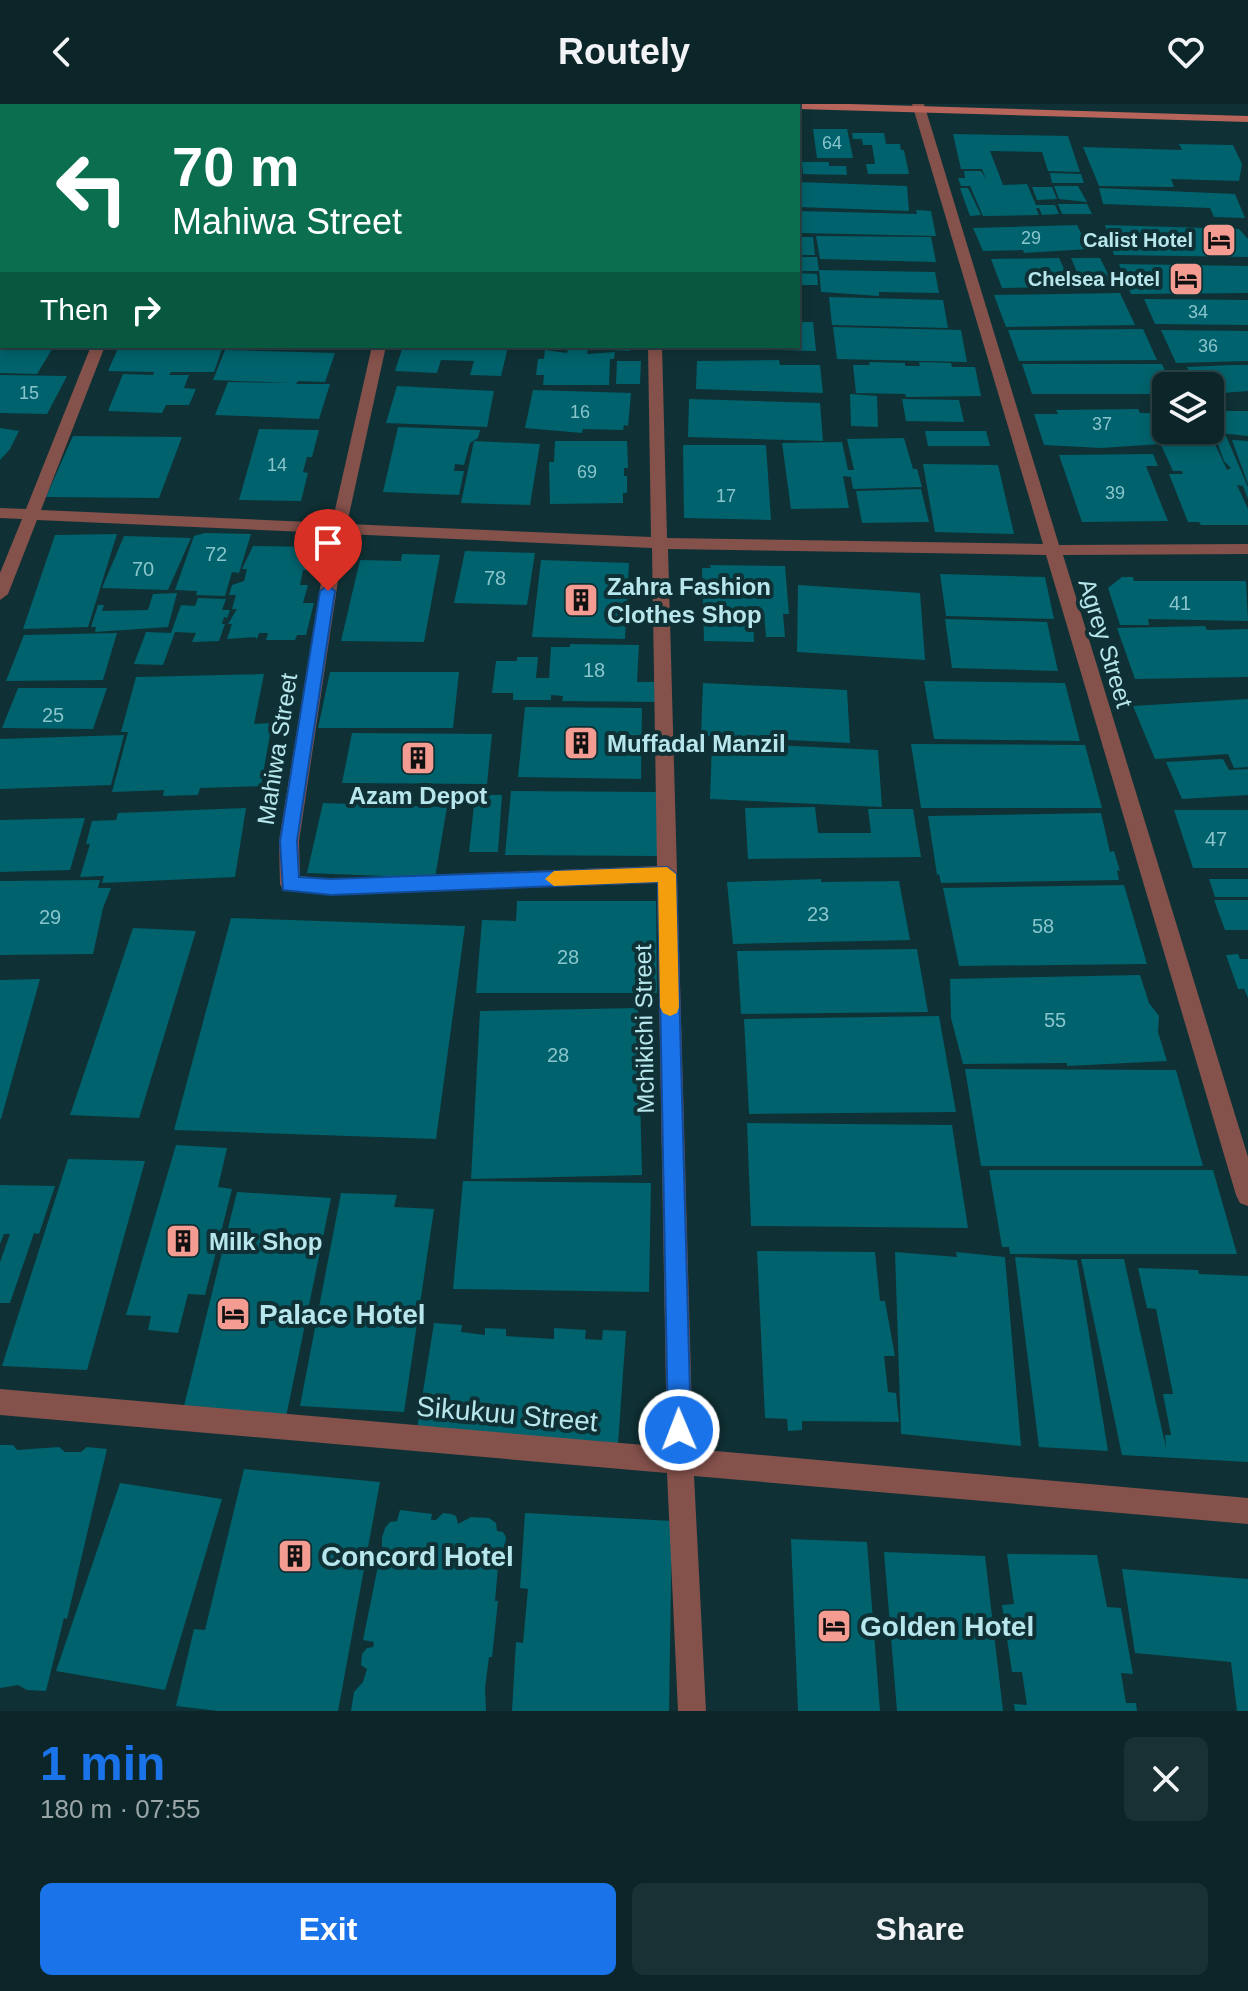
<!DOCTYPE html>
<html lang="en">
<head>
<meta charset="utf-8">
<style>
  body { margin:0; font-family:Arial,sans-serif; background:#193134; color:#f1f3f6; height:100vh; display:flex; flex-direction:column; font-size:30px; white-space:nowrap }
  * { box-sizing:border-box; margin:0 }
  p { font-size:26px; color:#9aa5a8 }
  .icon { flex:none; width:44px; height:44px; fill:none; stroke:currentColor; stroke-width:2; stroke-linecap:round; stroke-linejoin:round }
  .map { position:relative; height:1607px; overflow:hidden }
  .drawer { display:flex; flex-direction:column; background:#0b2528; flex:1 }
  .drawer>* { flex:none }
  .banner { position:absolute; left:0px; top:0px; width:800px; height:244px; box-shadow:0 4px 12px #0003,0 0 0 2px #2b4245; background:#0b6e4f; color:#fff; overflow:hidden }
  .tools { position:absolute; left:1152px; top:268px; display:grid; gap:16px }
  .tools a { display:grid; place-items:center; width:72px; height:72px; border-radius:12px; background:#0b2528; box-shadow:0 4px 12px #0003,0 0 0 2px #2b4245; font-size:40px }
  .pin { position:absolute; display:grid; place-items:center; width:68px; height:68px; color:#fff; margin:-82px -34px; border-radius:50% 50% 50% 0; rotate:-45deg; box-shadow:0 0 8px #0007 }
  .pin .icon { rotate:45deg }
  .me { position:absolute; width:88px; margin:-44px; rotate:359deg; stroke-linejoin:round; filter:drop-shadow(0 0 6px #0008) }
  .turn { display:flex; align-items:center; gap:28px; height:168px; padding:0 40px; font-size:36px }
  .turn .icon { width:104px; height:104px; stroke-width:2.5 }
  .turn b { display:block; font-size:56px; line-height:68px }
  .then { display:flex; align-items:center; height:76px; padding:0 40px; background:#0003; gap:16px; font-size:30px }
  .round { display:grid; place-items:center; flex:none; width:84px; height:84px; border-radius:12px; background:#193134 }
  .summary { display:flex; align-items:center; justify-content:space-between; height:136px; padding:0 40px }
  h1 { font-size:48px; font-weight:700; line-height:60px; color:#1a73e8 }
  .button { display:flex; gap:16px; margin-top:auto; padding:16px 40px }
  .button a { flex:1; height:92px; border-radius:12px; background:#1a73e8; color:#fff; font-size:32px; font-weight:700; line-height:92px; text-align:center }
  .button a+a { background:#193134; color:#f1f3f6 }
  header { display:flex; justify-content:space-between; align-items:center; height:104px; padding:0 40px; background:#0b2528; font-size:36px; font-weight:700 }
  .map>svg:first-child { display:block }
  .building { fill:#00626c }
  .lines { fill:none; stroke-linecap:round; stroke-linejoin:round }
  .street { fill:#85514b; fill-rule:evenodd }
  .secondary { fill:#b7645b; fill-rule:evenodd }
  .route { fill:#1a73e8; stroke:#114b97; stroke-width:2 }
  .slow { fill:#f59e0b }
  .labels { text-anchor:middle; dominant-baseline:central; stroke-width:8; stroke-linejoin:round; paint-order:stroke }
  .far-number-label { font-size:18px; fill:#89c5cc }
  .far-poi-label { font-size:20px; font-weight:bold; fill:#b7e6ec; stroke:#0f3135; text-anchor:end }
  .number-label { font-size:20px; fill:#89c5cc }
  .poi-label { font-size:24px; font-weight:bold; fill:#b7e6ec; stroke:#0f3135; text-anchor:start }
  .street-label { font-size:24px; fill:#b7e6ec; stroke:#0f3135 }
  .near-poi-label { font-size:28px; font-weight:bold; fill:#b7e6ec; stroke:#0f3135; text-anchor:start }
  .near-street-label { font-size:28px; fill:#b7e6ec; stroke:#0f3135 }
</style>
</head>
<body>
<header><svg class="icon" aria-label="back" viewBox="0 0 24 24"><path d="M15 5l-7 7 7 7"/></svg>Routely<svg class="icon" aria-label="heart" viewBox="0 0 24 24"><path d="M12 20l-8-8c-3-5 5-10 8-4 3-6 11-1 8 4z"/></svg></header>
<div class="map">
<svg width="1248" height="1607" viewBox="0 0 1248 1607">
  <rect width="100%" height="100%" fill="#0f3135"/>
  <path class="building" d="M813,25H847L853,54H817Z
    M852,29H884L886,40H900L901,46H904L909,70H868L866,60H875L872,41H863L862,35H853Z
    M953,30L1068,32L1080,68L1048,67L1042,48L990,47L1003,81L1027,80L1036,101H1055L1059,110L1042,111L1039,104H1036L1039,111L983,112L970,82H961L958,74H965L964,67H981L986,75L982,65H961Z
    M1179,40L1233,41L1242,60L1239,77L1171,75L1174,83L1099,82L1083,43L1182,46Z
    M802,58H829V62H846L847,71L803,70Z
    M1050,69L1081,70L1084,79H1052Z
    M798,78L907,82L909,107L798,103Z
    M1054,82H1078L1087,98L1059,95Z
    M1032,83H1052L1057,95L1037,96Z
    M960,84H968L981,111L970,112Z
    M1099,84L1235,90L1245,114L1214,113L1210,104L1103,100Z
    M1058,100H1087L1092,110H1062Z
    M916,106L931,107L936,132L802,129L800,107L917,110Z
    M1077,121L1089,145L1024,149L1023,146L983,147L973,124Z
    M1105,121L1239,125L1248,135V153L1114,151Z
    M816,132L931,133L936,158L820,155Z
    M798,133H813L815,151H798Z
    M798,153H817L819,167H798Z
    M1059,154L1066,169L1059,170L1063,179L1081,178L1071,154H1100L1114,182L1002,184L991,155Z
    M1119,160L1248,162V189L1131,190Z
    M819,166L935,168L939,189L879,188V192L821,188Z
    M798,169L817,170L818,181H798Z
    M1120,189L1135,221L1006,223L994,191Z
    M829,193L943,196L948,224L832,221Z
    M1144,195L1248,196V221L1155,220Z
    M798,218H813L816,247L726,245V242H798Z
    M833,223L961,226L967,258L837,255Z
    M1143,225L1157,256L1019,257L1008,226Z
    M1161,226L1248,227V257L1176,259Z
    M0,242H54L37,270L0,269Z
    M119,242H223L214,268H171L169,271H189L184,284L196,285L189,301H166L162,309L108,307L123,270L153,271L154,268L108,267Z
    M403,242H473L508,243L501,272L470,271L474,257L441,256L437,269L395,267Z
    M560,242H630V247L588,245L587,250L615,248L614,255H610L609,281H543L544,271H536L538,255H544L545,246L567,249L568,245H560Z
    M225,246L335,249L325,278L298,277L296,280H330L319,315L215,311L228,278L292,279L213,276Z
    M779,256L780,261H820L823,289L696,285L697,257Z
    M617,257H641L640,280H616Z
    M869,258L905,259V262H920L919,258L951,259L952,263H975L981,292L906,293L905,290L856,289L853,261H870Z
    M1022,260H1162L1172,282H1166V290H1032Z
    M1233,261H1248V287L1210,290V282H1195L1187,263Z
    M0,271L67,272L47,310L0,309Z
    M397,282L494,287L487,323L386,319Z
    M533,286L631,289L628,322L624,321L623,326L583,325L582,329L525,324Z
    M850,290L877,292L878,323L851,322Z
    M689,295L820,299L823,337L688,333Z
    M902,295L959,296L964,318L906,317Z
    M1138,305L1140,309H1163L1166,326H1171L1176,339L1101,344L1044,341L1034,310H1058L1056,306Z
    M1210,307H1248V332L1210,328Z
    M398,323L480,326L478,334L470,339L464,361L455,360L454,367H464L459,391L383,388Z
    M0,324L19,327L10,345L0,356Z
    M259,325L319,326L312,353H307L303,368L308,369L301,397L239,396Z
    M925,327H986L990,342H928Z
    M1198,331L1226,332L1248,383V395L1243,382L1237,381L1248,405V421H1201L1199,418H1188L1169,370H1183L1182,367H1173L1161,341H1179L1177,337L1213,336L1227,366L1231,364L1224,357L1216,335H1199Z
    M73,332L182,333L159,394L46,393Z
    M904,334L913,365H917L922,383L853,385L851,373L843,372L849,404L791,405L782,339L842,338L848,366H854L847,335Z
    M1232,336L1248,337V380Z
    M474,337L540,340L530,401L461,399Z
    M555,337H627L628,364H624V372H627V389H623V399L550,400L549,358H554Z
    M683,341H766L771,416L684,414Z
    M1153,350L1158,362H1146L1168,417L1082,418L1059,351Z
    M923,360L998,361L1014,430L935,428Z
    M921,385L929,418L862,419L856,387Z
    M205,429L251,430L239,469L232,468L225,492L196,491L197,487L175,486L194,432Z
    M117,430L88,523L23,525L55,431Z
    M124,432L191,434L168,486L102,484Z
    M253,442L317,443L311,466H303L300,481H308L303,499H314L306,531H297L295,536H266L268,529H259L257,535L255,533L227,535L232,520H228L237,505H232L236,491H229L232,481L244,477L247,465H242Z
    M465,447L535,449L527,501L454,499Z
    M402,450L440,451L424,538L341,537L360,456L401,457Z
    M541,456L629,459L625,535L532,533Z
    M710,461L785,462L789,510H783L785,533H766L764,510L753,509L754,538L704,537L702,464H711Z
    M940,470L1045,473L1054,515L946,512Z
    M1122,473H1133L1134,477H1246L1248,517L1148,515L1149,521H1120L1108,484Z
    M798,481L920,489L925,556L797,548Z
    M177,489L168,523L95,528L96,523H91L98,501H104L102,507L148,506L153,490Z
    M198,494L226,495L222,506H230L227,514L224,513L222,520H225L219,537L192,538L196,529L175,528L163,561L134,560L146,528L171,529L181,501L195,502Z
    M945,515L1047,518L1058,567L952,564Z
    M1205,522L1207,526L1248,525V573L1135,575L1117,524Z
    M117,529L103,576L6,577L24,531Z
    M570,540L639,541L637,578H658V598L562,597L563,592L551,591V596H513V589H492L496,557H517V553H538L536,574H549L551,543H570Z
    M330,568H459L453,624H318Z
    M264,570L254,620L272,619L261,682L200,684L198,691L163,692L164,686L112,688L128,628H121L136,573Z
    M924,577L1065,579L1080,637L934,635Z
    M703,579L847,586L850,639L701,632Z
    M18,584H107L93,625L2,624Z
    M1248,595V663L1234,664L1228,650L1155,655L1133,602Z
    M525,603L642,604L641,675L518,673Z
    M352,629L492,630L487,680L342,679Z
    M124,631L111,681L0,685V635Z
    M712,638L878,646L882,703L710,695Z
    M911,640L1085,641L1102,704H921Z
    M1223,655L1229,666L1248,665V691L1182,695L1166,658Z
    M511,687L657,688V752L505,751Z
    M475,691H502L498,748H469Z
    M323,699L447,703L435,774L307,769Z
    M815,703L818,729H871L868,705H913L921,753L748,755L745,704Z
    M246,704L235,773L102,779L104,772L80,773L90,740H86L92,717L116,716L118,709Z
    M1174,706H1248V764H1193Z
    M1101,709L1110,748L1114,747L1120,767L1117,766L1119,776L941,779L939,770L937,771L928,712Z
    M85,714L70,766L0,768V716Z
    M821,775V778L899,777L910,836L733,840L727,778Z
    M1209,775H1248V793H1215Z
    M100,776L98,784H111L103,804L93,850L0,851V777Z
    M1124,781L1147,860L959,862L943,784Z
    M1214,796H1248V826H1225Z
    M517,797H656L657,889H476L482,816L516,817Z
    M231,814L465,822L436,1035L174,1026Z
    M133,824L196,827L139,1014L70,1011Z
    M917,845L928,908L741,910L737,847Z
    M1238,850L1240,855H1248V894L1244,885H1238L1226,851Z
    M1140,871L1149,899L1159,912L1158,928L1167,957L1067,962V959L963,960L951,914L950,875Z
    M40,875L1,1015H0V876Z
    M638,904L642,1071L471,1075L480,907Z
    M939,912L956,1008L749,1010L744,915Z
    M965,965L1176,966L1203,1062H981Z
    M747,1019L952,1021L968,1124L751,1122Z
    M176,1041L227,1044L218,1083L232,1085L205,1191L188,1190L178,1229L148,1226L151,1212L126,1211Z
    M68,1055L145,1057L87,1266L2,1262Z
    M989,1066H1213L1237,1150H1010L1009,1143H1002Z
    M463,1077L651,1079L649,1188L453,1185Z
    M0,1081L55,1082L39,1130L34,1129L10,1199H0V1158L10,1130H4L0,1140Z
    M237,1088L331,1094L286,1313L183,1306Z
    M341,1089L397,1091L394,1103L434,1105L404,1308L300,1302Z
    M757,1147L875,1148L880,1197H885L895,1252H884L888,1288L896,1289L899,1318L802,1317V1326L788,1327L787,1315L765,1314Z
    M895,1148L957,1153L956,1148L1005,1153L1021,1342L901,1330Z
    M1015,1153L1077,1156L1108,1347L1039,1343Z
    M1081,1155H1124L1166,1344L1165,1331H1171L1163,1290H1173L1156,1205L1147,1204L1138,1164L1198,1166L1199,1170L1248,1172V1358L1122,1351Z
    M434,1219L462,1221L461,1228L485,1231V1224L506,1225V1232L554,1235V1224L586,1226L585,1235L602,1236L603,1226L626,1227L618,1340L417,1325Z
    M0,1341H13L17,1346L59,1343L65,1348H81L87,1343L107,1345L67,1515L64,1514L46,1587L27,1586L18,1581L0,1584Z
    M244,1365L380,1378L338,1607H218L176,1602L194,1525L205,1526Z
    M120,1379L222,1395L165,1586L56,1567Z
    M400,1406L432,1410L431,1416H436L443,1409L451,1410L456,1412L458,1420L471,1413L489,1414L496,1419L497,1427L503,1428L506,1433L503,1464L498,1463L495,1497H498L492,1553H489L485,1584L486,1607H351L354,1588L363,1578L367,1565L361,1561L362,1550L367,1544L373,1543L374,1538L363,1536L378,1462L385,1463L387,1451L382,1443V1434L385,1424L390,1418L397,1417Z
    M525,1409L672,1417L669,1607H512L516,1538L523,1539L528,1485L520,1484Z
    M791,1435L867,1438L880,1607H798Z
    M884,1448L985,1452L1003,1607H897Z
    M1007,1450L1097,1451L1107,1503L1121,1504L1133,1570L1121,1569L1126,1599H1136L1137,1607H1015L1014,1600L1027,1601L1022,1568H1012L1002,1501L1014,1500Z
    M1122,1465L1248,1475V1607H1237L1231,1558L1135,1549Z"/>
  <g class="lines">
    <path class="street" d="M188,0H200L187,2Z
      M427,0H439V2H427Z
      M644,0H656V2H644Z
      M912,0H924L1059,441L1248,440V450L1063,451L1248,1053V1102L1240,1099L1236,1091L1046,451L668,445L693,1345L1248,1394V1420L694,1372L706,1607H678L667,1369L0,1311V1285L667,1343L657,779L331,791L283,786L280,780L279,737L329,429L37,416L8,490L0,496V469L22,415L0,414V404L26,405L91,242H105L41,406L332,419L372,242H386L347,420L651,433L648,242H662L667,434L1043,440ZM345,430L652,444L657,762L331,775L300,772L299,737Z"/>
    <path class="secondary" d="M731,0H850L1248,12V18L798,5V2Z"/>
  </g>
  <path class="route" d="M328,482L335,487L297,737L299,773L331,775L667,763L676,770L691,1326L688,1335L679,1338L671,1335L668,1326L658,778L331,791L283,786L280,737L320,487Z"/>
  <path class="slow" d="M667,763L676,770L679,903L677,909L670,912L663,909L660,903L658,778L554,782L545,775L554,767Z"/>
  <defs>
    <g id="hotel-square" transform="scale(1.8)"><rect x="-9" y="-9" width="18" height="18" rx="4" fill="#f59c92" stroke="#0f3135"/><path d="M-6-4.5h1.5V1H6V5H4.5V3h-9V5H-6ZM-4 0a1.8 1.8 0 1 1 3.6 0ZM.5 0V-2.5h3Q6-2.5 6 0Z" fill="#111"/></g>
    <g id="building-square" transform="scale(1.8)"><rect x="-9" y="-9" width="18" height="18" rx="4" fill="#f59c92" stroke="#0f3135"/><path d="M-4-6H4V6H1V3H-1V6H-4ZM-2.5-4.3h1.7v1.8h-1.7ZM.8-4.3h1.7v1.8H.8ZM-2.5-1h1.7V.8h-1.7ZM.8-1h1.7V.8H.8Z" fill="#111"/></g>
  </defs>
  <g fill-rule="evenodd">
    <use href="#hotel-square" x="1219" y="136"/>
    <use href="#hotel-square" x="1186" y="175"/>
    <use href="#building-square" x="581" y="496"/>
    <use href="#building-square" x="581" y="639"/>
    <use href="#building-square" x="418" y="654"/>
    <use href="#building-square" x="183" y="1137"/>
    <use href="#hotel-square" x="233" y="1210"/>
    <use href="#building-square" x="295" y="1452"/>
    <use href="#hotel-square" x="834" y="1522"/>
  </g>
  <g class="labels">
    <g class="far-number-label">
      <text x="832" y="39">64</text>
      <text x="1031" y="134">29</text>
      <text x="1198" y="208">34</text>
      <text x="1208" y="242">36</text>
      <text x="29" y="289">15</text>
      <text x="580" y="308">16</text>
      <text x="1102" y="320">37</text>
      <text x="277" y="361">14</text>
      <text x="587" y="368">69</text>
      <text x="1115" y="389">39</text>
      <text x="726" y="392">17</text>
    </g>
    <g class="far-poi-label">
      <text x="1193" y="136">Calist Hotel</text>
      <text x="1160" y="175">Chelsea Hotel</text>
    </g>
    <g class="number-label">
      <text x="216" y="450">72</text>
      <text x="143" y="465">70</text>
      <text x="495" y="474">78</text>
      <text x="1180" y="499">41</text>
      <text x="594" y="566">18</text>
      <text x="53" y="611">25</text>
      <text x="1216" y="735">47</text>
      <text x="818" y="810">23</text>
      <text x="50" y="813">29</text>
      <text x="1043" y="822">58</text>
      <text x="568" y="853">28</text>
      <text x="1055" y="916">55</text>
      <text x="558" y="951">28</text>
    </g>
    <g class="poi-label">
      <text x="607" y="482">Zahra Fashion<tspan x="607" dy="28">Clothes Shop</tspan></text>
      <text x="607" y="639">Muffadal Manzil</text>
      <text x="418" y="691" text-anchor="middle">Azam Depot</text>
      <text x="209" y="1137">Milk Shop</text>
    </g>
    <g class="street-label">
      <text transform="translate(1106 539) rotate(73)">Agrey Street</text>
      <text transform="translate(277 645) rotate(-81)">Mahiwa Street</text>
      <text transform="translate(644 925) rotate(-91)">Mchikichi Street</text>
    </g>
    <g class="near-poi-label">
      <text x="259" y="1210">Palace Hotel</text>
      <text x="321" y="1452">Concord Hotel</text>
      <text x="860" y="1522">Golden Hotel</text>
    </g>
    <g class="near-street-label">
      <text transform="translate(507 1310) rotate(5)">Sikukuu Street</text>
    </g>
  </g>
</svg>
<div class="tools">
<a><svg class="icon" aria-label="layers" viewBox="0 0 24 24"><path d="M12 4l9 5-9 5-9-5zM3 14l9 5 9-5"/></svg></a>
</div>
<div class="pin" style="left:328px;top:487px;background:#d93025"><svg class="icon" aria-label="arrive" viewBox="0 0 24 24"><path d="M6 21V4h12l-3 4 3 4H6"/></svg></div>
<svg class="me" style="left:679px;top:1326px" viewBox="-20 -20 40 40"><circle r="17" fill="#1a73e8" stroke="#fff" stroke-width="3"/><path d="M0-11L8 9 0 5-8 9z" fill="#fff"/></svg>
<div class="banner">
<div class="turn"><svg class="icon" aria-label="left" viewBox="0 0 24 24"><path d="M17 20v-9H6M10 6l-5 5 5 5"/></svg><div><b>70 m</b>Mahiwa Street</div></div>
<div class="then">Then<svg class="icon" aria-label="right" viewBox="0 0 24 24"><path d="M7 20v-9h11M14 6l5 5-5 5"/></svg></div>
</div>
</div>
<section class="drawer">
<div class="summary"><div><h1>1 min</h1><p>180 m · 07:55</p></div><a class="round"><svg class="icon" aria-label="close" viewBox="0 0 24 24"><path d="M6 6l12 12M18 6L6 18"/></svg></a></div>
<div class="button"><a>Exit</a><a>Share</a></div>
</section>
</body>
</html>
